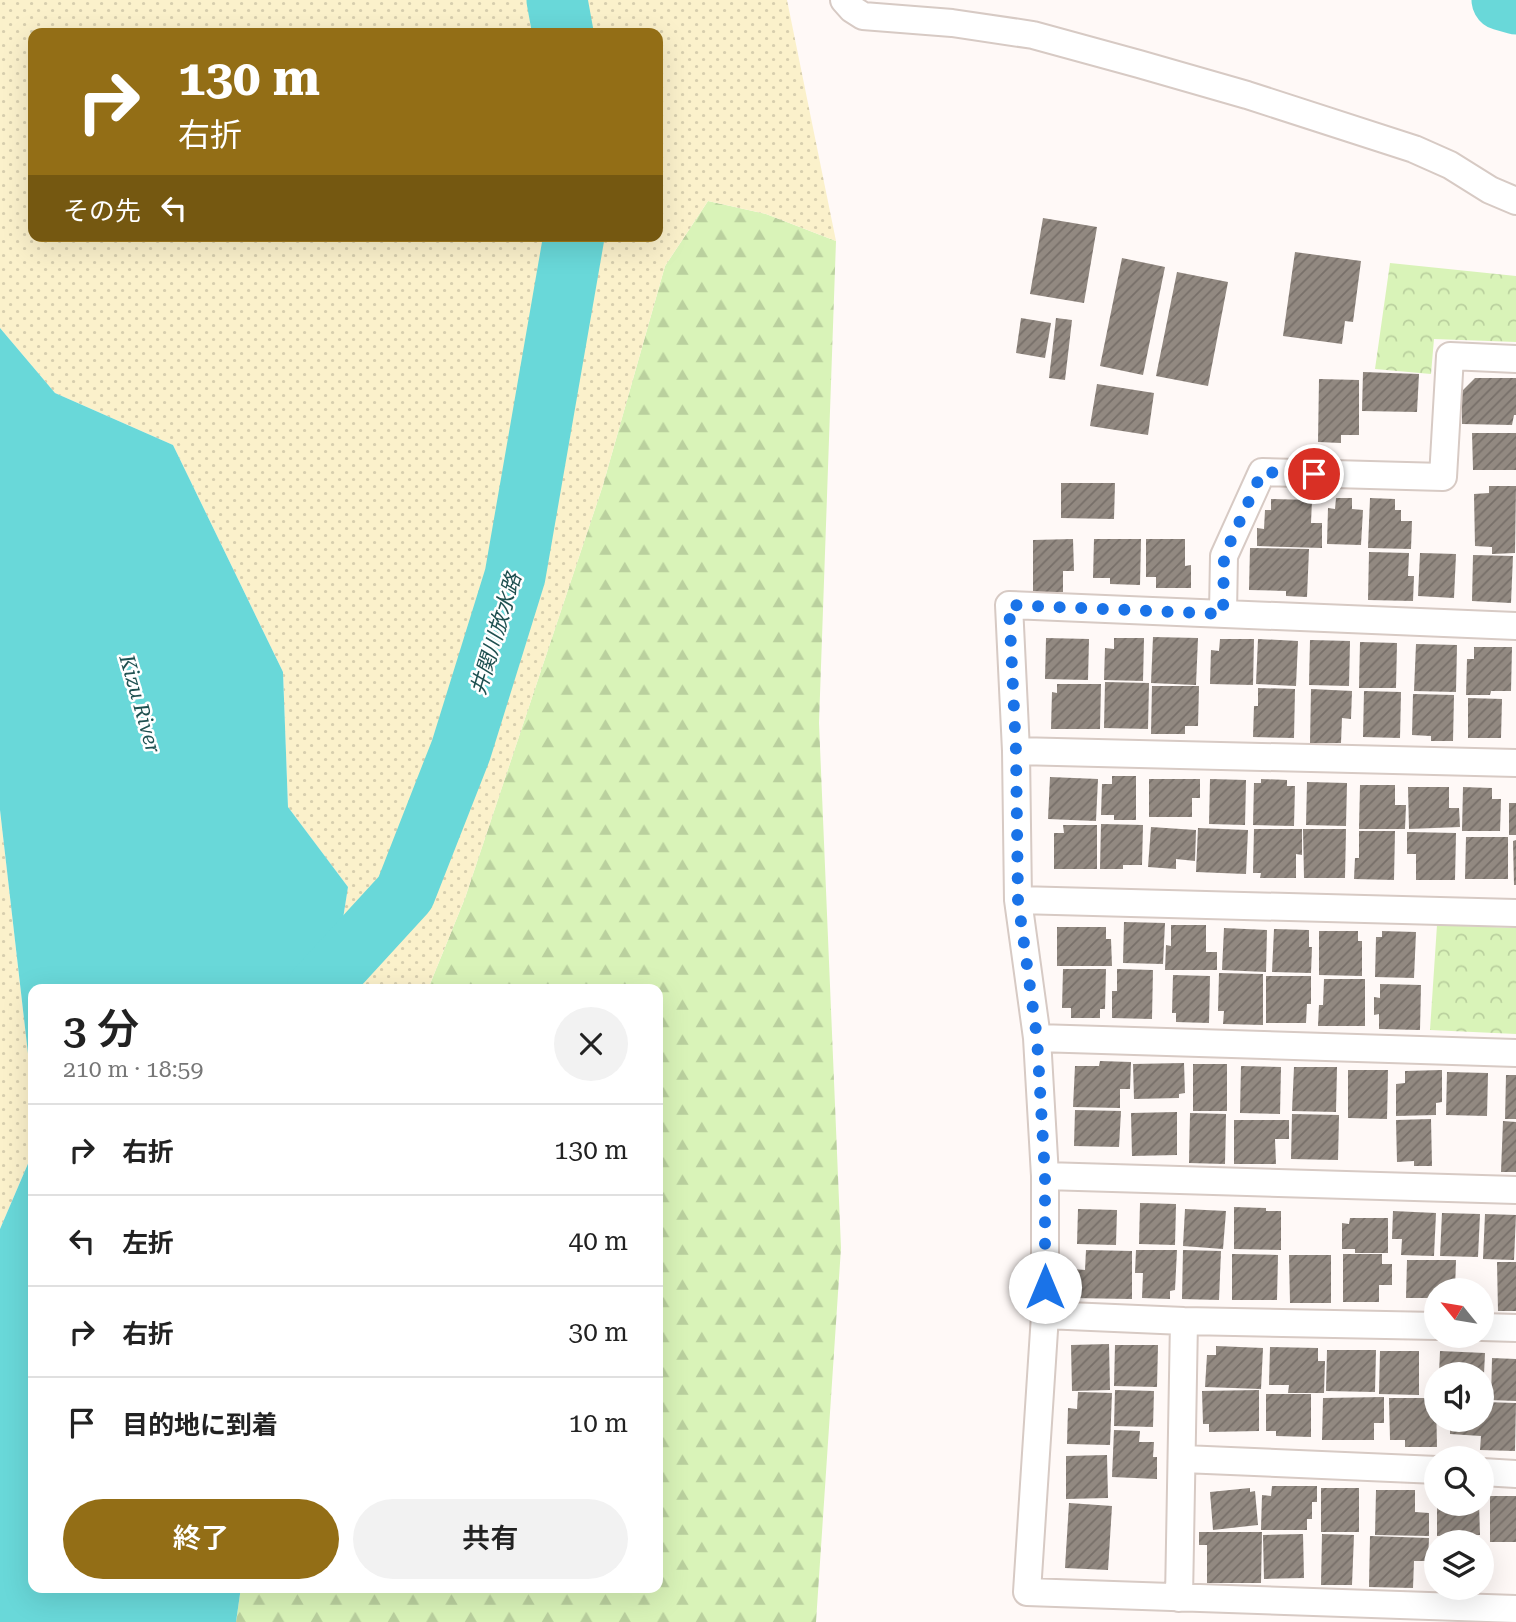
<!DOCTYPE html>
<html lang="ja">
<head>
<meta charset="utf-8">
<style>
  body { margin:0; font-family:"Roboto Serif","Noto Sans JP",serif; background:#f2f2f2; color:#222; height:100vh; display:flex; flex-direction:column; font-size:26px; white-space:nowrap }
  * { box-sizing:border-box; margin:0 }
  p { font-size:23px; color:#767676 }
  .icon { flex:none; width:38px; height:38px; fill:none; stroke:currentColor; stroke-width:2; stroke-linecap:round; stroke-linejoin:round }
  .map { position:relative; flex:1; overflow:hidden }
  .side { position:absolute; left:28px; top:984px; width:635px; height:609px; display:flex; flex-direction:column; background:#fff; border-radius:14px; box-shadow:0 7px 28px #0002 }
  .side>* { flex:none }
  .guide { position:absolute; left:28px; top:28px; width:635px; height:214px; border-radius:14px; box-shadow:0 7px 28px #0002; background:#936e16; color:#fff; overflow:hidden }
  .needle { width:46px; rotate:300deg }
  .fabs { position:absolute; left:1424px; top:1278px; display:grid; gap:14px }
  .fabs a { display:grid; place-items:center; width:70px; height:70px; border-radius:50%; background:#fff; box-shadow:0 7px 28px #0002; font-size:35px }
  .pin { position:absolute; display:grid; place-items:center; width:60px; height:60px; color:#fff; margin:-30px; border:4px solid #fff; border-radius:50%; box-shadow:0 2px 7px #0007 }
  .me { position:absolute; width:77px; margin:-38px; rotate:0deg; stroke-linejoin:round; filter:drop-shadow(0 0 5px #0008) }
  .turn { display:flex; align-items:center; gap:24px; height:147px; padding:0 35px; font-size:32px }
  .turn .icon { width:91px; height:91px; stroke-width:2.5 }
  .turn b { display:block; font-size:49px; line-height:60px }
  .then { display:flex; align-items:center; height:66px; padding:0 35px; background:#0003; gap:14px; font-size:26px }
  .round { display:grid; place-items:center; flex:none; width:74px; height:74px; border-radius:37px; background:#f2f2f2 }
  .headline { display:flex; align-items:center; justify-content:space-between; height:119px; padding:0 35px }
  h1 { font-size:42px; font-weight:600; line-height:52px }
  .button { display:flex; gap:14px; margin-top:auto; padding:14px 35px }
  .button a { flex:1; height:80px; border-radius:42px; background:#936e16; color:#fff; font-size:28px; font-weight:600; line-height:80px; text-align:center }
  .button a+a { background:#f2f2f2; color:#222 }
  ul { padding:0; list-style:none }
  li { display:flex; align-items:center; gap:21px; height:91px; padding:0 35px; border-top:2px solid #e0e0e0 }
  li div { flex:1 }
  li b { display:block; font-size:26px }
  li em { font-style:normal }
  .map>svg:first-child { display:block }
  .forest { fill:url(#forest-firs) }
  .sand { fill:url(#sand-dots); fill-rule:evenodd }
  .park { fill:url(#park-crowns) }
  .water { fill:#69d8d9 }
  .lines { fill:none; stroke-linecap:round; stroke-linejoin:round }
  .river { stroke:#69d8d9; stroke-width:61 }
  .building { fill:url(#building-hatch) }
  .minor-casing { stroke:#d7cac4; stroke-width:30 }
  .minor { stroke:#fff; stroke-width:26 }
  .route { stroke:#1a73e8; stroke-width:12; stroke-dasharray:0 21.6 }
  .labels { text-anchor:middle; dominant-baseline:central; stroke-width:5; stroke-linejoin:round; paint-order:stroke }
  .water-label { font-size:21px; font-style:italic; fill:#1e5050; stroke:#fff }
</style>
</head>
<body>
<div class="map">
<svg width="1516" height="1622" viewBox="0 0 1516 1622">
  <defs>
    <pattern id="forest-firs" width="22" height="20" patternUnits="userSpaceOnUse" patternTransform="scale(1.75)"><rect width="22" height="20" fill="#d9f3b8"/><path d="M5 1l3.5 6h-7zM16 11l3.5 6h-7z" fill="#bad09e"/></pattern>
    <pattern id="sand-dots" width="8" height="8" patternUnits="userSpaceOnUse" patternTransform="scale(1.75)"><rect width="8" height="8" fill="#fbf1cb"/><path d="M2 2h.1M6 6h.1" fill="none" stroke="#d7ceae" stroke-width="1.8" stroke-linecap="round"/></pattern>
    <pattern id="park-crowns" width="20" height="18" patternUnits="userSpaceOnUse" patternTransform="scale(1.75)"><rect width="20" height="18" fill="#d9f3b8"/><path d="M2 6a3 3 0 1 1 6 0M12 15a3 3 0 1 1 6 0" fill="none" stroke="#bad09e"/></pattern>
    <pattern id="building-hatch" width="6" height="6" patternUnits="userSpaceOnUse" patternTransform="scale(1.75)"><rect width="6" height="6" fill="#928981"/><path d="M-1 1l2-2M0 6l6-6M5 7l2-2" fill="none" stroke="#776f69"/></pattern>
  </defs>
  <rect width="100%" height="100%" fill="#fff9f7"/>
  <path class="forest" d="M708,201L766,214L836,241L819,723L841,1248L816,1622H236L241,1587H658V989H428L465,898L603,485L665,266Z"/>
  <path class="sand" d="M0,0H787L836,241L766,214L708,201L665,266L603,485L465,898L428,989H332L348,887L288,807L283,672L173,445L55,393L0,328ZM33,33H658V236H33Z
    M0,810L33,1097V1152L0,1229Z"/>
  <path class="park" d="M1390,263L1516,276V342L1434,339L1431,374L1375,369Z
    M1437,925L1516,928V1034L1430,1030Z"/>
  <path class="water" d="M0,328L55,393L173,445L283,672L288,807L348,887L332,989H33V1097L0,810Z
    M33,1152V1587H241L236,1622H0V1229Z"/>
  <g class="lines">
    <path class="river" d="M557,0L563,33
      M1502,0L1516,4
      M317,989L405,893L461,750L515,576L574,236"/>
  </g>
  <path class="building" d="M1043,218L1097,227L1084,303L1030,294Z
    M1295,252L1361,261L1353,322L1345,321L1342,344L1283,336Z
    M1122,258L1165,267L1143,375L1100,366Z
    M1177,272L1228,282L1208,386L1156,376Z
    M1021,318L1051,323L1045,358L1016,353Z
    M1056,318L1072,320L1065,380L1049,378Z
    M1363,372L1419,374L1417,412L1362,411Z
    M1475,378H1516V415H1514L1512,425L1462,424V391Z
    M1319,379L1359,380V435H1341V443L1318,442Z
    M1097,384L1154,393L1148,435L1090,426Z
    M1472,433H1516V470H1473Z
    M1061,483H1115L1114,519L1061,518Z
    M1489,486H1516L1515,553L1492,554V547L1475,546L1474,494L1489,493Z
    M1336,498H1352V509L1363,510L1361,545L1327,544L1328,508L1335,509Z
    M1370,498L1395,499V510H1401V521H1412L1411,549L1368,548Z
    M1271,499L1312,500L1311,523H1322V548L1257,546V528L1264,529L1265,510H1271Z
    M1073,539L1074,571H1063V592H1033V540Z
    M1094,539H1141L1140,585L1110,584V578H1093Z
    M1146,539H1185V566L1191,565V588H1156V577H1146Z
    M1250,548L1309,549L1307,597L1286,596V591L1249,590Z
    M1369,552L1409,553L1408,576H1414L1413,601L1368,600Z
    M1420,553L1456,554L1454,598L1418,596Z
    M1473,555L1513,556L1511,603L1472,601Z
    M1153,637L1198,638L1196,685L1151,683Z
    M1046,638L1089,639L1088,680L1045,679Z
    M1114,638H1144L1143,681L1104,680L1105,648L1114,649Z
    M1220,639H1254L1253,685L1210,684L1211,650L1219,651Z
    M1258,639L1298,641L1296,686L1256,684Z
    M1310,640L1350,641L1349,686L1309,685Z
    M1360,642L1397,643L1396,688H1359Z
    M1416,644L1457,645L1456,692L1414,691Z
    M1474,647H1512L1511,691H1491L1490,695H1466L1467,659H1474Z
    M1105,682L1149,683L1148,729L1104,728Z
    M1057,684H1101L1100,729H1051L1052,692L1057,693Z
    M1152,686H1199L1198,726H1185V734H1151Z
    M1258,688L1295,689L1294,738L1253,737L1254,706H1258Z
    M1311,689L1352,691L1351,719L1342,718L1341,743H1310Z
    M1364,691L1401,692L1400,738L1363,737Z
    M1413,694L1454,695L1453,741H1431V736L1412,735Z
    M1468,698L1502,699L1501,738H1468Z
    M1112,776H1136V820H1114V815H1101L1102,784H1112Z
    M1050,777L1098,779L1096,821L1048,819Z
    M1149,779H1200V798H1192V817H1149Z
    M1210,779L1246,780L1245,825L1209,824Z
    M1261,779L1287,780V786H1295L1294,826L1253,825L1254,783H1261Z
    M1307,782L1347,783L1346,826L1306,825Z
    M1360,785H1395V805H1406L1405,829H1359Z
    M1408,787H1449V808H1459L1460,827L1409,829Z
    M1463,787L1492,788V799H1501L1500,831H1462Z
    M1509,803H1516V835H1509Z
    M1101,824L1143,825L1142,865H1123V869H1100Z
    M1063,825H1097V869H1054V833H1064Z
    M1151,827L1196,830L1195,861L1176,859V869L1148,867Z
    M1198,828L1248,830L1246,874L1196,872Z
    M1254,829H1302V855L1296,854V878H1260L1261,873H1253Z
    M1303,829H1346L1345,878H1304Z
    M1359,831H1395L1394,880L1354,879L1355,858H1359Z
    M1407,832L1456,833L1455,880H1416V854H1407Z
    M1466,837H1508V879H1465Z
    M1516,840V885H1514L1513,841Z
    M1124,922L1165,923L1163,964L1123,963Z
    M1171,925H1206V952H1217V970H1165L1166,945L1171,946Z
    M1057,927H1106V939H1111L1112,966H1057Z
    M1224,928L1267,930L1266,972L1222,970Z
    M1274,929L1309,930V947H1312L1311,973L1272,972Z
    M1319,931H1358V941H1362V976L1319,975Z
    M1382,931L1416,932L1414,978L1375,977L1376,937H1382Z
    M1063,969H1106L1105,1009H1100V1018H1071V1008H1062Z
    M1117,969L1153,970L1152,1019L1112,1018V991H1117Z
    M1219,973L1263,974V1025L1223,1024L1224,1011H1218Z
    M1173,975L1210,976L1209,1023L1176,1022V1013H1172Z
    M1266,976H1311V1004H1307L1306,1023H1266Z
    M1324,979H1365V1026H1318L1319,1005H1323Z
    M1380,984L1421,985L1420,1030L1379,1029V1014L1374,1015V997L1380,998Z
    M1100,1061L1131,1062L1130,1089H1120V1108L1073,1107L1075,1066H1099Z
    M1184,1063L1185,1093L1179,1094V1098L1134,1099L1133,1064Z
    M1193,1064H1227V1111H1193Z
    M1241,1066L1281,1067L1280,1114L1240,1113Z
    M1294,1067H1337L1336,1112L1292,1111Z
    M1348,1070H1388L1387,1119L1348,1118Z
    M1442,1070V1102L1436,1103V1115L1396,1116V1084L1405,1083V1071Z
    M1447,1072L1488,1073L1487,1116L1446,1115Z
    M1506,1075H1516V1119H1505Z
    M1075,1110L1121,1111L1119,1147L1074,1146Z
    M1177,1112V1155L1132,1156L1131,1113Z
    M1190,1113L1226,1114L1225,1164L1189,1163Z
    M1292,1114L1339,1115L1338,1160L1291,1159Z
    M1431,1119L1432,1166H1414V1161L1397,1162L1396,1120Z
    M1234,1120H1289V1139H1275L1276,1164H1234Z
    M1503,1121L1516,1122V1172H1501Z
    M1140,1203L1176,1204L1175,1245L1139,1244Z
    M1234,1207L1266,1208V1211H1281V1250L1234,1249Z
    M1078,1209L1117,1210L1116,1245L1077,1244Z
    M1185,1209L1226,1211L1223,1249L1183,1246Z
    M1393,1211L1436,1213L1434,1256L1401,1255L1402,1239H1392Z
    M1442,1213L1480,1214L1478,1257L1440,1256Z
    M1485,1214L1516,1215L1514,1260L1483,1259Z
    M1350,1218H1388V1253H1355V1249H1342V1223L1349,1224Z
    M1086,1250L1132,1251V1299L1072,1298L1073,1269L1085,1270Z
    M1136,1250H1177L1175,1290L1170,1291V1299L1142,1298L1143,1273H1135Z
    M1183,1250L1221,1251L1219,1300L1182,1299Z
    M1232,1254L1278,1255L1277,1300H1232Z
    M1343,1254H1382V1264H1392V1285H1379V1302H1343Z
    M1289,1255H1331V1303H1290Z
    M1407,1260H1456L1455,1290H1437V1298H1406Z
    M1497,1262H1516V1311H1498Z
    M1109,1344L1110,1390L1072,1391L1071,1345Z
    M1115,1345H1158L1157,1387L1114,1386Z
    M1216,1346L1263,1348L1261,1389L1205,1387L1207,1355H1216Z
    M1270,1347L1318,1348V1361H1325L1324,1393H1288L1289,1385H1269Z
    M1327,1350H1376L1375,1392L1326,1391Z
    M1380,1351H1419V1395L1379,1394Z
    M1440,1351L1485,1353L1484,1374H1439Z
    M1492,1358L1516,1359V1401L1491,1400Z
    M1115,1390L1154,1391L1153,1427L1114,1426Z
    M1259,1390V1431L1209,1432V1424H1203L1202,1391Z
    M1078,1392L1112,1393L1110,1445L1067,1444L1068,1408L1077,1409Z
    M1266,1394H1311V1437L1276,1436V1431H1266Z
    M1384,1397V1423H1374V1440H1322L1323,1398Z
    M1389,1398H1436L1437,1447H1405V1440H1390Z
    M1482,1402L1516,1403L1515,1451L1480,1450L1481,1436L1450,1434V1419H1482Z
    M1114,1430L1140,1431L1139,1442H1154L1153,1457H1157V1479L1112,1477Z
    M1107,1455L1108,1498L1066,1499V1456Z
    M1272,1486H1317V1502H1312V1519H1307V1530H1261L1262,1495L1271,1496Z
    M1250,1488V1492L1255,1491L1258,1525L1213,1530L1210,1492Z
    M1321,1488H1359V1532H1321Z
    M1376,1490H1415V1512L1429,1513V1536L1375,1535Z
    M1490,1496H1516V1542H1490Z
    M1069,1503L1112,1506L1108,1570L1065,1568Z
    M1437,1503H1479L1480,1535L1437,1536Z
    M1199,1532H1262L1261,1583H1207V1545H1199Z
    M1303,1534L1304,1578L1264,1579L1263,1535Z
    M1322,1534L1354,1535L1352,1585H1321Z
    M1370,1536L1429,1538L1428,1561H1414L1413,1588L1369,1587Z
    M1435,1542H1437V1585H1432Z"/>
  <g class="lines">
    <g class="minor-casing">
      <path id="minor" d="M844,0L852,9L863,16L952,23L1033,35L1139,64L1247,95L1414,149L1450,165L1490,190L1516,201
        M1223,613L1224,556L1262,472L1443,477L1450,356L1516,359
        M1516,626L1009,605L1016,751L1018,900L1037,1038L1045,1176V1315L1027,1592L1516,1609
        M1016,751L1516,763
        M1018,900L1516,913
        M1037,1038L1516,1053
        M1045,1176L1516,1190
        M1045,1315L1184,1321L1437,1326
        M1482,1327L1516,1328
        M1183,1459L1437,1470
        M1482,1472L1516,1474
        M1179,1598L1184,1321"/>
    </g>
    <use href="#minor" class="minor"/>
  </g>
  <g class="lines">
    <path class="route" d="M1045,1287V1176L1037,1038L1018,900L1016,751L1009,605L1223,614L1224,556L1262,472L1314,474"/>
  </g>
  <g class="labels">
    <g class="water-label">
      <text transform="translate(496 634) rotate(-73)">井関川放水路</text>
      <text transform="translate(140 704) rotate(74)">Kizu River</text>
    </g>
  </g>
</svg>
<div class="fabs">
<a><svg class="needle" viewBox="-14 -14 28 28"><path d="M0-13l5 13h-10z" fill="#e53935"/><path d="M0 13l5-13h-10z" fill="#767676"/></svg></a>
<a><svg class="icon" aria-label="sound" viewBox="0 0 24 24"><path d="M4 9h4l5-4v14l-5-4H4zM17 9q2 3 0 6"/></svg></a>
<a><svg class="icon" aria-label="search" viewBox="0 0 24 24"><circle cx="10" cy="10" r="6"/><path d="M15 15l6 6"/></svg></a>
<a><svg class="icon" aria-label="layers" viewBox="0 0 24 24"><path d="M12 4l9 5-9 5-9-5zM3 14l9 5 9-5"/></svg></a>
</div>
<div class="pin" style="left:1314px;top:474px;background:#d93025"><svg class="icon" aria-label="arrive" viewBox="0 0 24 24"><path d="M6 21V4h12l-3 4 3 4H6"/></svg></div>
<svg class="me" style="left:1045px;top:1287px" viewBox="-20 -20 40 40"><circle r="19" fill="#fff"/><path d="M0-13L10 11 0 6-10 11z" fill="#1a73e8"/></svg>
<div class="guide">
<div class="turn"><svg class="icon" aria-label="right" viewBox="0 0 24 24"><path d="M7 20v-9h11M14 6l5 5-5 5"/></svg><div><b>130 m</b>右折</div></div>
<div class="then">その先<svg class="icon" aria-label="left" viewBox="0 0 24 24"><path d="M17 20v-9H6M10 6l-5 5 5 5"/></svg></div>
</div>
<section class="side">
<div class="headline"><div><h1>3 分</h1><p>210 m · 18:59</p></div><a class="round"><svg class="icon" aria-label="close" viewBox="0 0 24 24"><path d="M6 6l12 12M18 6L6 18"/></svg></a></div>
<ul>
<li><svg class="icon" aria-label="right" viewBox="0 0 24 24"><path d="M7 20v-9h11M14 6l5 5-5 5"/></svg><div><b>右折</b></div><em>130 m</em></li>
<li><svg class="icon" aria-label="left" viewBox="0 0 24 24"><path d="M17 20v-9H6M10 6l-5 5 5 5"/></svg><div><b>左折</b></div><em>40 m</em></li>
<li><svg class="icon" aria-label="right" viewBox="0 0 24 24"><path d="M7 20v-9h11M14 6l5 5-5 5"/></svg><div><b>右折</b></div><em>30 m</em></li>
<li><svg class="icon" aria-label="arrive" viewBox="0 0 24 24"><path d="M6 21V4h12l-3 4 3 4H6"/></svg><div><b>目的地に到着</b></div><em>10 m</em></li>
</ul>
<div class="button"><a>終了</a><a>共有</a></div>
</section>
</div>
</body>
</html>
